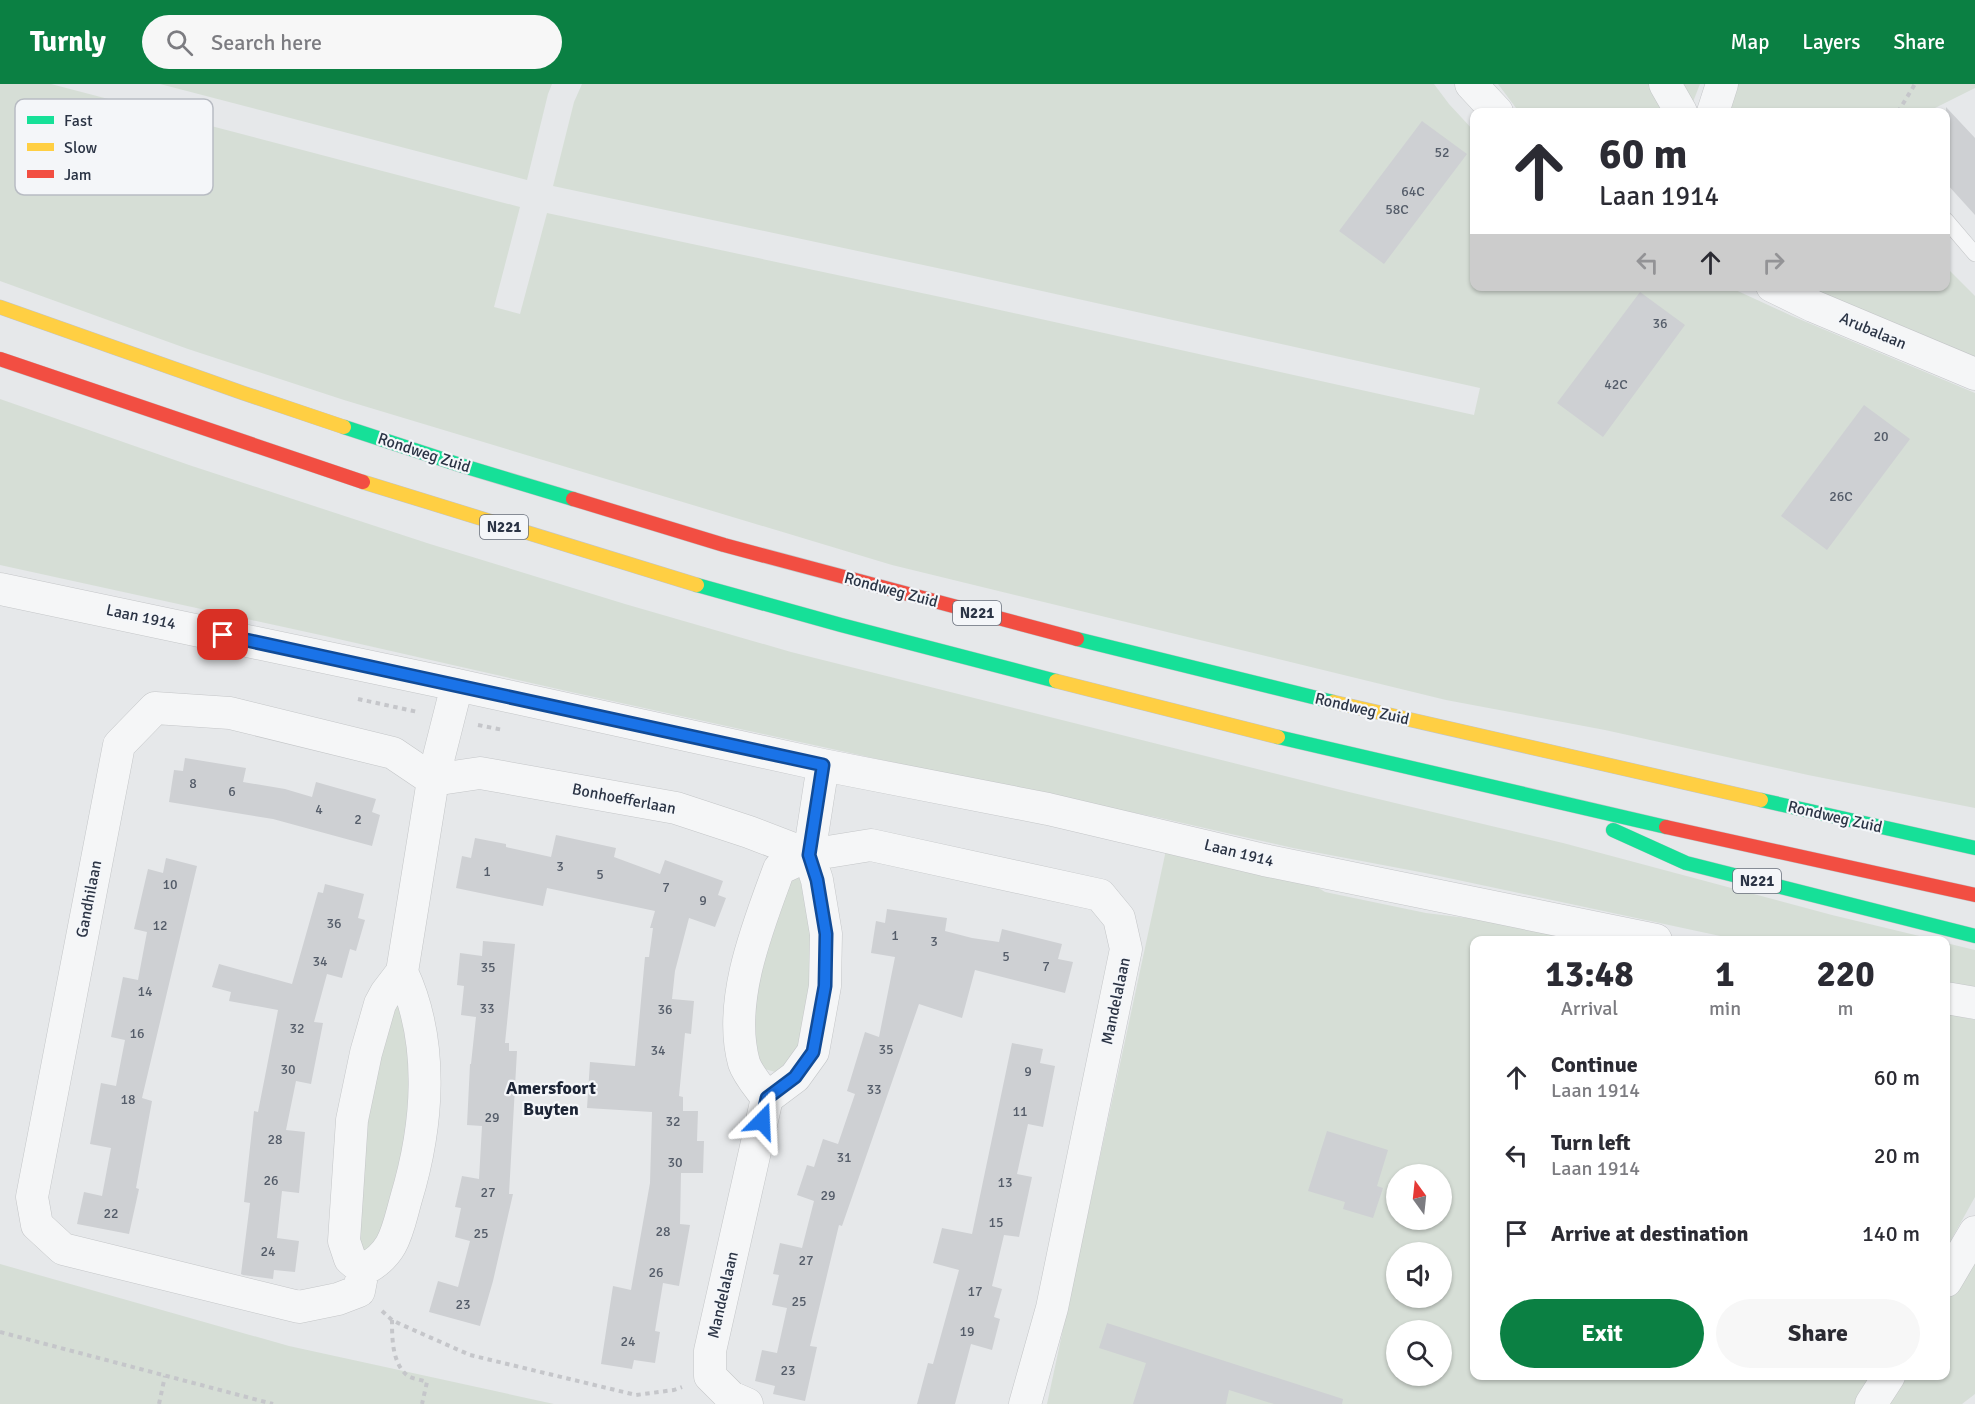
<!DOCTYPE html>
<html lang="en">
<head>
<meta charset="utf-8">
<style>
  body { margin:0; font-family:Signika,sans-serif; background:#f7f7f7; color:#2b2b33; height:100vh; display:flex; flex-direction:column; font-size:22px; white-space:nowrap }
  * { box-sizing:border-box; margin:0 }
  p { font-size:20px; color:#7c7c81 }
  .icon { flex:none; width:33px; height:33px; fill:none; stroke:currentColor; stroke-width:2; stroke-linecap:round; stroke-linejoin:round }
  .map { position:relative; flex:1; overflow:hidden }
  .sheet { position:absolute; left:1470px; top:852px; width:480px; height:444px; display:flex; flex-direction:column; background:#fff; border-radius:12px; box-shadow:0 2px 4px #0004 }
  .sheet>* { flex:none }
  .guide { position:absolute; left:1470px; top:24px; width:480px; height:183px; border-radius:12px; box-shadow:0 2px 4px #0004; background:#fff; color:#2b2b33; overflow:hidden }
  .needle { width:39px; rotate:345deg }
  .tools { position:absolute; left:1386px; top:1080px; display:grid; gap:12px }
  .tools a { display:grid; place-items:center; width:66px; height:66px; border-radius:50%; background:#fff; box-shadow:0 2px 4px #0004; font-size:30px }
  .pin { position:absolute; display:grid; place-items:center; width:51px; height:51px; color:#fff; margin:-26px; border-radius:12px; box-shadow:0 3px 9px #0006 }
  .me { position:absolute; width:66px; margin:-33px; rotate:21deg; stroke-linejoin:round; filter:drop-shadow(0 0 4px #0008) }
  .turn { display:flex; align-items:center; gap:21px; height:126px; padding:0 30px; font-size:27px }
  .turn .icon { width:78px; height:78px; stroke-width:2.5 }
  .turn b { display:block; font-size:42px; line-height:51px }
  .lanes { display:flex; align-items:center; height:57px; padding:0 30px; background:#0003; justify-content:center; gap:30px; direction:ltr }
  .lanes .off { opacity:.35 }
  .eta { display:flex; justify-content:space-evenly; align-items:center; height:102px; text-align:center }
  .eta b { font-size:36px; font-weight:800; line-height:42px }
  .action { display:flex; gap:12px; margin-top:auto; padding:12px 30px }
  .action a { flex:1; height:69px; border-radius:36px; background:#0b8043; color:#fff; font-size:24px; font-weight:800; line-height:69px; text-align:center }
  .action a+a { background:#f7f7f7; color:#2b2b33 }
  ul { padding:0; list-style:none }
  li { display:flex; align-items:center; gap:18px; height:78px; padding:0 30px }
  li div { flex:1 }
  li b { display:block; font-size:22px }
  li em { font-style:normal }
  header { display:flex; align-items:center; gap:36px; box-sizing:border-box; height:84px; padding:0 30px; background:#0b8043; color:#fff }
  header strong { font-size:28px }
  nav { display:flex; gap:33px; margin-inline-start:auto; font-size:21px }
  .search { width:420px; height:54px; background:#f7f7f7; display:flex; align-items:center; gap:15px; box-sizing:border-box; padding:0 21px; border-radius:33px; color:#7c7c81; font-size:22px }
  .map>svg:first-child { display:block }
  .green { fill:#d6ded6; fill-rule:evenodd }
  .building { fill:#ced0d3 }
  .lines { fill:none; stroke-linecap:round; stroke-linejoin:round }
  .lane-casing { stroke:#c4c6c8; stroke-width:16 }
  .street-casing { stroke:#c4c6c8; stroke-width:33 }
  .fast-casing { stroke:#c2c5c8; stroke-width:15 }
  .slow-casing { stroke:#c2c5c8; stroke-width:15 }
  .jam-casing { stroke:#c2c5c8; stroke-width:15 }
  .path { stroke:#c5c6ca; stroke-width:4; stroke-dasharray:4.5 4.5; stroke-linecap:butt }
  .lane { stroke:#f5f6f7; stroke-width:15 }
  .street { stroke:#f5f6f7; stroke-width:32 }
  .fast { stroke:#16e098; stroke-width:14 }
  .slow { stroke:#ffcf43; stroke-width:14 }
  .jam { stroke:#f24e42; stroke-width:14 }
  .route-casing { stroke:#114b97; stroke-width:15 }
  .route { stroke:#1a73e8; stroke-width:10 }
  .labels { text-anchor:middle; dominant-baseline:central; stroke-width:4.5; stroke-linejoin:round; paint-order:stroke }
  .number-label { font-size:14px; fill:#545c69 }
  .shield { fill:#f4f6f9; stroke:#676e7b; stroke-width:1.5 }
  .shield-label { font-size:15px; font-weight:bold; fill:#2b3445 }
  .street-label { font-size:16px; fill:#2b3445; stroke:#f4f6f9 }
  .neighbourhood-label { font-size:18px; font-weight:bold; fill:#1d2536; stroke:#f4f6f9 }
  .key { fill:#f4f6f9; stroke:#b8bcc3; stroke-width:1.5 }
  .key-label { font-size:16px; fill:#2b3445 }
</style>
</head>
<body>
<header>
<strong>Turnly</strong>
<div class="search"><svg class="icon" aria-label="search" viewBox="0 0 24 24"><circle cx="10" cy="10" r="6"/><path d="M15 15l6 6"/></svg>Search here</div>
<nav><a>Map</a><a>Layers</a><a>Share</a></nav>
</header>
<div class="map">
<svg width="1975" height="1320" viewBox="0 0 1975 1320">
  <rect width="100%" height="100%" fill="#e6e8ea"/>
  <path class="green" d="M0,0H51L520,123L494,223L520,230L547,129L950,215L1474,331L1480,304L956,188L553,102L574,18L582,0H1434L1449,20L1474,47V202L1729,203L1792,232L1975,309V724L1808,691L1605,646L1446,616L892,481L344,316L188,265L0,197Z
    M160,0H552L548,10L527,96Z
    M1498,0H1700L1689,28H1519Z
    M1738,0H1975V4L1927,28H1728Z
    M1946,183L1975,212V273L1808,203L1946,202Z
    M0,315L189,381L430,460L625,520L791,568L1349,708L1563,759L1832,831L1936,856H1739L1425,789L1293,764L1156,733L1029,708L571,608L325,552L0,481Z
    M1166,766L1301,793L1325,808L1426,829L1514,840L1599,856H1474V1292H1873L1857,1320H1047ZM1396,1090H1442V1136H1396ZM1396,1168H1442V1214H1396ZM1396,1246H1442V1292H1396Z
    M799,784L818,878L794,981L779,989L757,983L749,939L780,811Z
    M1946,859L1975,866V908L1946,901Z
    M398,923L405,931L413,1016L394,1138L369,1174L356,1163L361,1042L390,924Z
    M1946,929L1975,936V1113L1946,1165Z
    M1975,1168V1310L1962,1320H1885L1902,1292H1946V1221Z
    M0,1180L289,1262L554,1320H0Z"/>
  <path class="building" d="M1946,23L1975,54V131L1946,99Z
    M1422,37L1467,70L1384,180L1339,147Z
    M1640,208L1685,241L1603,353L1557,319Z
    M1864,321L1910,355L1827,466L1781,432Z
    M185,674L246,684L243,698L285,705L312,713L316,698L376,715L372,728L380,731L372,762L273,735L169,718L174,686L183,687Z
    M556,751L616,764L614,773L660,790L665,776L723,797L718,811L726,814L715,843L689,834L675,887L672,915L694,917L691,950L685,949L679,1012L683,1013V1027H698L697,1057H704L703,1089H681L680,1140L690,1141L679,1202L663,1199L655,1247L660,1248L655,1279L634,1276L632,1285L601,1280L613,1202L631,1206L650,1099L652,1028L587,1024L590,978L635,982L645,873H649L653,844H650L655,827L547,804L543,822L456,804L462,772L471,774L475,754L506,760V763L551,773Z
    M166,774L197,782L142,1014L152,1017L136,1104L139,1105L129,1150L77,1140L84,1108L102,1112L111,1064L90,1060L101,999L116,1002L125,956L111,953L123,893L138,896L147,848L134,845L148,785L163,789Z
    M325,800L364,810L358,834L365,836L356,867L350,865L342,894L327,890L314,938L323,939L311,1000L296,997L286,1046L305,1048L299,1109L282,1107L277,1154L299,1157L295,1188L274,1186L273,1195L243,1191L241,1190L250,1119L244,1118L254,1027L258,1028L278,926L229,917L231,908L212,903L219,880L292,900L318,808L323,809Z
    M887,825L947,834L945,847L972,854L999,858L1002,845L1062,860L1058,875L1073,878L1065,909L975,886L962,934L919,920L842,1142L839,1141L810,1262L817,1263L805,1317L773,1310L775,1302L755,1297L762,1266L777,1269L787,1224L772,1221L779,1191L773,1190L780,1159L802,1164L814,1117L797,1111L807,1081L814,1083L823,1055L838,1060L855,1010L847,1007L865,948L879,953L895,873L871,869L876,837L885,839Z
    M483,857L515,860L505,959H509V967H517L509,1110H513L493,1197L480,1242L429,1228L438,1197L458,1203L470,1157L455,1153L461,1124L455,1123L462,1092L479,1095L482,1042L467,1041L470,980H471L476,933L461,931L464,902L457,901L460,869L482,872Z
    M1012,959L1043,965L1040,979L1055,982L1043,1043L1028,1040L1017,1090L1032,1093L1019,1153L1004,1151L992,1202L1002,1205L994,1233L1000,1235L992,1266L971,1260L955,1320H917L928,1279L933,1280L959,1186L933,1179L942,1144L972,1150Z
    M1327,1047L1388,1066L1377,1102L1383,1104L1373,1134L1343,1125L1345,1118L1308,1107Z
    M1107,1239L1343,1315L1342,1320H1274L1229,1306L1226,1320H1133L1146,1279L1099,1264Z"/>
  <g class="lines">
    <g class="lane-casing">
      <path id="lane" d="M1946,136L1975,170"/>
    </g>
    <g class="street-casing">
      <path id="street" d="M1471,0L1497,28
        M1665,0L1681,28
        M1713,28L1722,0
        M1772,202L1813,222L1975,290
        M0,505L457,601L823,681L1048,725L1264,776L1656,856
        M457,601L433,696L480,689L676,724L749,748L809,771
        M823,681L809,771L817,796L826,850L825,902L813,968L795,993L767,1014C760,1004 748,991 744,979C727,918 758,842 779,785L809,771L871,761L1100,811L1119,834L1126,865L1052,1224L1025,1320
        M402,888C435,959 428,1042 406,1115C397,1147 395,1170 363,1186L350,1175L344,1157L352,1036L366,969L380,920L386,909Z
        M1946,914L1975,919
        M363,1186L359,1207L338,1215L299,1223L63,1165L37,1141L32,1113L119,661L155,624L230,629L393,669L433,696L402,888
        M1946,1197L1975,1148
        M747,1320L731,1313L710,1292V1267L767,1014
        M1871,1320L1889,1292"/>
    </g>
    <g class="fast-casing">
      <path id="fast" d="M344,343L460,381L573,415
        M697,501L841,541L1056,597
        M1077,555L1333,618
        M1278,653L1666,743
        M1761,716L1975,764
        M1613,746L1686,779L1975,852"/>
    </g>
    <g class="slow-casing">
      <path id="slow" d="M0,223L243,309L344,343
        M363,398L697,501
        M1056,597L1278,653
        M1333,618L1761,716"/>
    </g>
    <g class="jam-casing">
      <path id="jam" d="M0,275L363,398
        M573,415L724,461L1077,555
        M1666,743L1975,811"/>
    </g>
    <path class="path" d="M1898,28L1915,0
      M358,615L418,628
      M478,641L503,646
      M382,1227L392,1236L400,1240L470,1271L636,1311L674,1306L682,1303
      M392,1236C392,1254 392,1280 408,1292C413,1295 422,1296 427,1298L422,1320
      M0,1248L273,1320
      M159,1320L165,1292"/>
    <use href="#lane" class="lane"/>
    <use href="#street" class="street"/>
    <use href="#fast" class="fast"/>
    <use href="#slow" class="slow"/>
    <use href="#jam" class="jam"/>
  </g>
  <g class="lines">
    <g class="route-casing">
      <path id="route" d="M223,551L823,681L809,771L817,796L826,850L825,902L813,968L795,993L767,1014L762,1037"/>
    </g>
    <use href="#route" class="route"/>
  </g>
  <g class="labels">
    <g class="number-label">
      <text x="1442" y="68">52</text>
      <text x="1413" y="107">64C</text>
      <text x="1397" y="125">58C</text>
      <text x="1660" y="239">36</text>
      <text x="1616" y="300">42C</text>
      <text x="1881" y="352">20</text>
      <text x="1841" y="412">26C</text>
      <text x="193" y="699">8</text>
      <text x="232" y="707">6</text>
      <text x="319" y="725">4</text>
      <text x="358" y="735">2</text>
      <text x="560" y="782">3</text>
      <text x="487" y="787">1</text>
      <text x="600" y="790">5</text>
      <text x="170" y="800">10</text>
      <text x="666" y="803">7</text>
      <text x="703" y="816">9</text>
      <text x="334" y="839">36</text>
      <text x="160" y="841">12</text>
      <text x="895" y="851">1</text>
      <text x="934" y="857">3</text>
      <text x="1006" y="872">5</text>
      <text x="320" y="877">34</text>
      <text x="1046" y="882">7</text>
      <text x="488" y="883">35</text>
      <text x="145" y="907">14</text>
      <text x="487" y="924">33</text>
      <text x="665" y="925">36</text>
      <text x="297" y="944">32</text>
      <text x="137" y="949">16</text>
      <text x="886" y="965">35</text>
      <text x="658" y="966">34</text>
      <text x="288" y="985">30</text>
      <text x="1028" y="987">9</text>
      <text x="874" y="1005">33</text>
      <text x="128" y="1015">18</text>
      <text x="1020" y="1027">11</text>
      <text x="492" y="1033">29</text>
      <text x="673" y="1037">32</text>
      <text x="275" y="1055">28</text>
      <text x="844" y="1073">31</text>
      <text x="675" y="1078">30</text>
      <text x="271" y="1096">26</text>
      <text x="1005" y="1098">13</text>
      <text x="488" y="1108">27</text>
      <text x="828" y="1111">29</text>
      <text x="111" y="1129">22</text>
      <text x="996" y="1138">15</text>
      <text x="663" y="1147">28</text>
      <text x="481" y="1149">25</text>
      <text x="268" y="1167">24</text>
      <text x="806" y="1176">27</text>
      <text x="656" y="1188">26</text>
      <text x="975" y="1207">17</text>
      <text x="799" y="1217">25</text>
      <text x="463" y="1220">23</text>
      <text x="967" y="1247">19</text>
      <text x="628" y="1257">24</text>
      <text x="788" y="1286">23</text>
    </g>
    <g class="shield">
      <rect x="480" y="431" width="48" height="24" rx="4.5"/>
      <rect x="953" y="517" width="48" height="24" rx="4.5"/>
      <rect x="1733" y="785" width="48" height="24" rx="4.5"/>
    </g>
    <g class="shield-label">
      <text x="504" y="443">N221</text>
      <text x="977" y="529">N221</text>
      <text x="1757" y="797">N221</text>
    </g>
    <g class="street-label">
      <text transform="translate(1873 247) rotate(23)">Arubalaan</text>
      <text transform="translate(424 369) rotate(18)">Rondweg Zuid</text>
      <text transform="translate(891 506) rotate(15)">Rondweg Zuid</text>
      <text transform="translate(141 533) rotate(12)">Laan 1914</text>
      <text transform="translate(1362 625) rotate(13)">Rondweg Zuid</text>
      <text transform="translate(624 715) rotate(11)">Bonhoefferlaan</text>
      <text transform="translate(1835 733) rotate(13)">Rondweg Zuid</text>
      <text transform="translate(1239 769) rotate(14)">Laan 1914</text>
      <text transform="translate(89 815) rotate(-79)">Gandhilaan</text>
      <text transform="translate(1116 917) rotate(-78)">Mandelalaan</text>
      <text transform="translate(723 1211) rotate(-77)">Mandelalaan</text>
    </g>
    <g class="neighbourhood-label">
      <text x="551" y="1004">Amersfoort<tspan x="551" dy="21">Buyten</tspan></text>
    </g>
  </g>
  <rect x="15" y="15" width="198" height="96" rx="9" class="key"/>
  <rect x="27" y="32" width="27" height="8" fill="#16e098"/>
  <rect x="27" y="59" width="27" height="8" fill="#ffcf43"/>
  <rect x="27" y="86" width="27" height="8" fill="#f24e42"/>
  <g class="key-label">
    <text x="64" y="42">Fast</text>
    <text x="64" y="69">Slow</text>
    <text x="64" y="96">Jam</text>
  </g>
</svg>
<div class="tools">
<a><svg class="needle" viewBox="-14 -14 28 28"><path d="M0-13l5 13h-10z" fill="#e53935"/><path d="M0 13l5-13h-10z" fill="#7c7c81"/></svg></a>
<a><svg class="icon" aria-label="sound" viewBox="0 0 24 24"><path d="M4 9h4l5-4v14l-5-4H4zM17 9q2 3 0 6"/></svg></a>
<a><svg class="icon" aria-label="search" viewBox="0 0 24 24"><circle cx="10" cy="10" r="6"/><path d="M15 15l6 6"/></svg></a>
</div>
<div class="pin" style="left:223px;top:551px;background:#d93025"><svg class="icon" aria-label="arrive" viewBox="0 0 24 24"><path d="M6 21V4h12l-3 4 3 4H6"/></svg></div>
<svg class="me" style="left:762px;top:1037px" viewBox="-20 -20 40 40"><path d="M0-17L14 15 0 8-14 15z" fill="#1a73e8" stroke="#fff" stroke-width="4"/></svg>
<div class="guide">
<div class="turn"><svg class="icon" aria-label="ahead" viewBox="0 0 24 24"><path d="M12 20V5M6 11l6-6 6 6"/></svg><div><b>60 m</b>Laan 1914</div></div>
<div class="lanes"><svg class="icon off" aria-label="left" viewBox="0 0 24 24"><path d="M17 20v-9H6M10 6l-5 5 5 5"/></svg><svg class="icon" aria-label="ahead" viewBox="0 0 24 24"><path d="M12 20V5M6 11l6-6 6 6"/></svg><svg class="icon off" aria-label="right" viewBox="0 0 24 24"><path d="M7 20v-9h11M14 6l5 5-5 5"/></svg></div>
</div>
<section class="sheet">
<div class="eta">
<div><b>13:48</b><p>Arrival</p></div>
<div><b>1</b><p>min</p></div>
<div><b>220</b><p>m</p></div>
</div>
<ul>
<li><svg class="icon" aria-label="ahead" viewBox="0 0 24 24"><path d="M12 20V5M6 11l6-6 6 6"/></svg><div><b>Continue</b><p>Laan 1914</p></div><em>60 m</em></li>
<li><svg class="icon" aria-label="left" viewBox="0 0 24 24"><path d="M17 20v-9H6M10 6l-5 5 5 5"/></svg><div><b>Turn left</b><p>Laan 1914</p></div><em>20 m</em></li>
<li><svg class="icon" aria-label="arrive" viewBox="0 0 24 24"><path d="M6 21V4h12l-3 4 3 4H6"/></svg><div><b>Arrive at destination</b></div><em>140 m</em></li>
</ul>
<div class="action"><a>Exit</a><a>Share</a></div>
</section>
</div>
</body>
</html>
